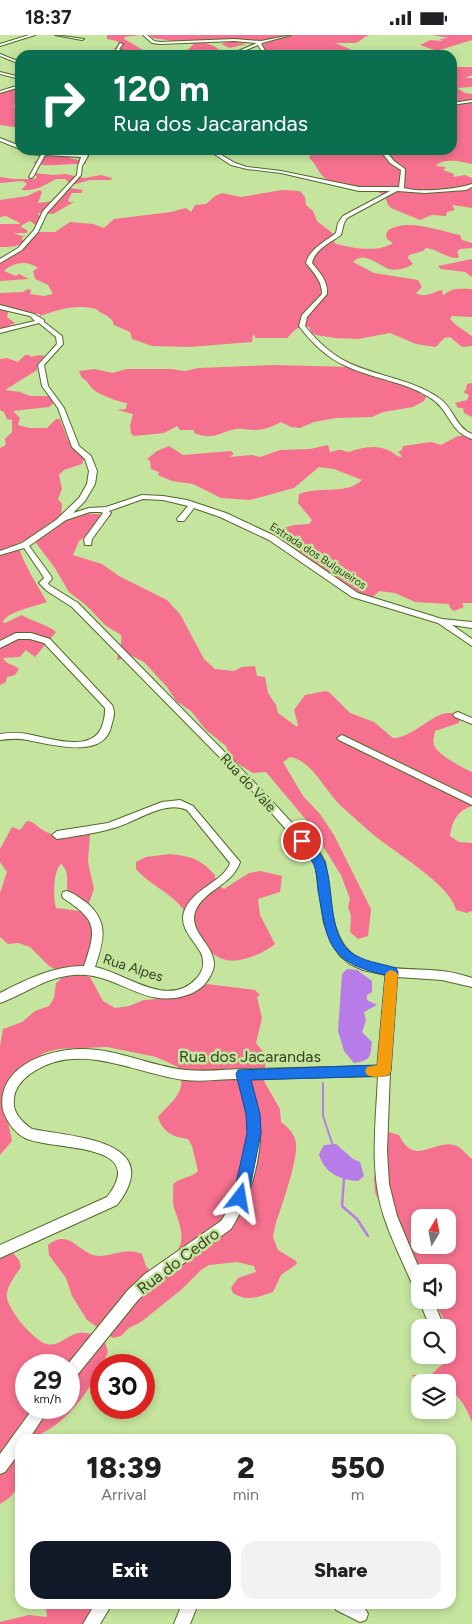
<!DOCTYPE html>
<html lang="en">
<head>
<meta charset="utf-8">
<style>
  body { margin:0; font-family:Figtree,sans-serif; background:#f2f2f2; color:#202124; height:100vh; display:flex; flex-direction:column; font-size:19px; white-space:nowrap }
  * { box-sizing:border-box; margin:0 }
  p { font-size:16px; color:#757577 }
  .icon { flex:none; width:28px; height:28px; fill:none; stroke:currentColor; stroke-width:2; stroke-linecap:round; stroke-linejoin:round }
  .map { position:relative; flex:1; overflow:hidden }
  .drawer { position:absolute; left:15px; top:1399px; width:441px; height:175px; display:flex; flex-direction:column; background:#fff; border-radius:15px; box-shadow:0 2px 8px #0003 }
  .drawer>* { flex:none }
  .hud { position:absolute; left:15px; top:15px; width:442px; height:105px; border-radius:15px; box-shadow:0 2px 8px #0003; background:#0b6e4f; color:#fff; overflow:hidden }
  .needle { width:32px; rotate:10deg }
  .fabs { position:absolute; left:411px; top:1174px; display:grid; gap:10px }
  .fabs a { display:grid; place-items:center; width:45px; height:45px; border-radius:10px; background:#fff; box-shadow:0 2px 8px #0003; font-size:25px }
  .speed { position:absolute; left:15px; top:1319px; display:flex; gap:10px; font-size:25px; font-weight:700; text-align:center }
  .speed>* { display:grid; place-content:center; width:65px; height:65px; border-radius:50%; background:#fff; box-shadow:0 2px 8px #0003; line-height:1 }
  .speed small { font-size:12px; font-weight:400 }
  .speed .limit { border:8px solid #d22; background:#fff; color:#111 }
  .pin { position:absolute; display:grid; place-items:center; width:42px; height:42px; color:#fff; margin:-21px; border:2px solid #fff; border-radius:50%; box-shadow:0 1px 5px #0007 }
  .me { position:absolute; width:55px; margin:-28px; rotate:14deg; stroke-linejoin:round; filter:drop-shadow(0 0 4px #0008) }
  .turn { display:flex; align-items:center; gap:18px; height:105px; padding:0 15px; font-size:22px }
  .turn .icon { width:65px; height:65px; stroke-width:2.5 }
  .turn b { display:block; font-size:35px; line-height:42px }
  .eta { display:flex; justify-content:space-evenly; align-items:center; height:85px; text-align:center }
  .eta b { font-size:30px; font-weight:800; line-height:35px }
  .action { display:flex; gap:10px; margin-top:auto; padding:10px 15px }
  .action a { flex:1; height:58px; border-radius:15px; background:#111827; color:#fff; font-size:20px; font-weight:800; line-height:58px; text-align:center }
  .action a+a { background:#f2f2f2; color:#202124 }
  .status { display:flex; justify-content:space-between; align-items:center; height:35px; padding:0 25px; background:#fff; direction:ltr }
  .status svg { height:14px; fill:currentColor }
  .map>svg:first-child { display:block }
  .forest { fill:#f6718f; fill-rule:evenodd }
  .water { fill:#b87ce9 }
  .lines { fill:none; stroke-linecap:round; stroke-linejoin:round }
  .stream-far1 { stroke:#b87ce9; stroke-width:2 }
  .stream { stroke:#b87ce9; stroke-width:2.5 }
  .minor-casing { stroke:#4f6a26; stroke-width:2 }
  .minor { fill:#fff; fill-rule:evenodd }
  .route { fill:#1a73e8; stroke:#114b97 }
  .slow { fill:#f59e0b }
  .labels { text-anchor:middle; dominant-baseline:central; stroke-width:5; stroke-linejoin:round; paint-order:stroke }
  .far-street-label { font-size:11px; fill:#354225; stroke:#c5e59e }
  .street-label { font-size:14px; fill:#354225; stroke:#c5e59e }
  .near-street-label { font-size:16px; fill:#354225; stroke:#c5e59e }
</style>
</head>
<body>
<div class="status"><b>18:37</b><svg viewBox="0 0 49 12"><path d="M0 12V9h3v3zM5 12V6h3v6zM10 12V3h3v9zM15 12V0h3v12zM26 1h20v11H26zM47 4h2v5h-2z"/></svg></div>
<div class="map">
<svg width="472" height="1589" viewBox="0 0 472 1589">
  <rect width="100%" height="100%" fill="#c5e59e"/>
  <path class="forest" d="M107,0H140L125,2L124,4C130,7 142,14 146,18L145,20H130L115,16L114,14L119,9L117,6L107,4Z
    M149,0H366L369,1L364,2V3L356,8H335L350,14L349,17L356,20H263L259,12L269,6L247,5L238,7L246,9L230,13L221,9L231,6L203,7L214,11L222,17L214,20H182L194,9L153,3Z
    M432,0H472V5L423,20H404L402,19L421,17L419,15H434L420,10L430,5L442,6L440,4L449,3Z
    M453,32H472V40L465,43H472V52L457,53L465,58L472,59V129C462,127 444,122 436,131L445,132L446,133L443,135L454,139L453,142L465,140L472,143V173L452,170L455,175L447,177L446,181L432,180L420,185L391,173L388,170L385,161C368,149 346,154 328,145C318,140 318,130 309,123L311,118L307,115H452Z
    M20,51V68L13,71L20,73V91L14,92L0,90V57Z
    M40,115L74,116L75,117L70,123L86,127L85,129C67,128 50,133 33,128L47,119Z
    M34,138L53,140L65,139L84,143L101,140L112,143L111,145H90L72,150L65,144H56C43,151 37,156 21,155L27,149L23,146L0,148V142L14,144H35L37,142Z
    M70,153L83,155L81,158H72L68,165L69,167H74L53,179L38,178L41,184L37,191L30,186L22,190L21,192L27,195V198H13L25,202L21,203L24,206C18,213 8,212 0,212V189H19L20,188L6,181L0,182V165L27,161L40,155L42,157L38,168L53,166Z
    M282,155L300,156L305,162L306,170L313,176L317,186L336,201L334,207L336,209C352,213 378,218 393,208L387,204L386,200L388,195C409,183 439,196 460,200L462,205L472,208V213L460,214L457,217L459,222L457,223C446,223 437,214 426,213L423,216L409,220L408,223L413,229C407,233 397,236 389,234C378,230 364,215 353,227L374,238L418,245L422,252L416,258C426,264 433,256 443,255L442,259L444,260C452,252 461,254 472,254V282L452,281L450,284L456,290L472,301V311L462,312L450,302L444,303L436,312L416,309L390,298L358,304L335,303L316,300L312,298L309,292C297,290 295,296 287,303H256L253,299L252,307L190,312L152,311L132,304L130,297L114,290C112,280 102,280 96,274C75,269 60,274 40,281V279L8,277L7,282L15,288L0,295V258L23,257L28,254L31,255L30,259L44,261L53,259L48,250L35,244L33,236L38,233C27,225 14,227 4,236L16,241L19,239L29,244L0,246V225L25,210L33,197H55L70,187L93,189L104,193L114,184L171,177L186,173L191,177L195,170L206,169L215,161L222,158L241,162Z
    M472,224V242L465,237L441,234L438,231Z
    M25,320H29L31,322L39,320L45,321L37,329V335L5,355L20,357L30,361H49L55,367L49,372L13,376L20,383L18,390L30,393H47L56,384H60L68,405L82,419L84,424L82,429L64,435L59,440L62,454L58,464L62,469L61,482L82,478L112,480L79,506L73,520L102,529L119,541L167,565L180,579L204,624L215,634L234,636L242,632L255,631L257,641L265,642L268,658L276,670L278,678L297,692L298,690L294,675L305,660L325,656L329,657L350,678L374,687L393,703C419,702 439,666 461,682L459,688L435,696C434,702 432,707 435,712C440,721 463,733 472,737V771C457,776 452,786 450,801L459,807L472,808V876L467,878L456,875C451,849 390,815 369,796C360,788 350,779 341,771C324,755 313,726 290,722L283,727L303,761L320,779L334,800L371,874L368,901L358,904L350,897L351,881L348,872L350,864L341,840L307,786L266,737L253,738L232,725L226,711L206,695L191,676L176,666L167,652L144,627L132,621L117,625C118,617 123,608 121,600L105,590L87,571L69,557L55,533L33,504L17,508C24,530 36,548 47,567C36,571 6,577 3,587L5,588L22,580C33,587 47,589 56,597L35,622L26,615L20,622L3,623C6,630 14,629 19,634L15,640L7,642L6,647L0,650V413L6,410L5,404L12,397V385L7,384L4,377L0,375V324L7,323L18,327Z
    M274,330L352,332L417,355L421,360H427L424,366L413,372L383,377L372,382L336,383L314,387L300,393L291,392L281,387C274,391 264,395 256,395C249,395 242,393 236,394C219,397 214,406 194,398V395H180L177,391L164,398L134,401L131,399L130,391L133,379L117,375L126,374L127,368C122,368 97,359 93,354C88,350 88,345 82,343L79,336L95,334L112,338L127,334H171L185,336L198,333Z
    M472,348V382L464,378L463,373H458L455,368L467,365L469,360L463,357L466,355L467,349Z
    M472,400V568H462L464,572L454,576L450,573L449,569L415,567L395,558L379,556L373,562H355L344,557L330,542L267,498L294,490L309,489L312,485L298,468L299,459C318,451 347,460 362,445L334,434L319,432L294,453L250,465L221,463L193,449L172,446L158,440L159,437L151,434L150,426L147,424L157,416L169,411L183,420L231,416L234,419L229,422L252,420L260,422L280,415L310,414L328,410L330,417C343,414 336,414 349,417C361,412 378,409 390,416C394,418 396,421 401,422L402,421L398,417L402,415L403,411L431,407L441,410L458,401Z
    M27,786C35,787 36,791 43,795C56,804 76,800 90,798L88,827L94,854L89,868L86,869L68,859C65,848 71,837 61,829C53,836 53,863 56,873L80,876L89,885L95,904L87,929L82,932L57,935L49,931L30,912L18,908L8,909L0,902V858L7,837L0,827V814L12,792L20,795Z
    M170,819C193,822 199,823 215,840V848L224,854L249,838L260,836L282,841L280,857L258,864L260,880L275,909C267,916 255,921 244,924C205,935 198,890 178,868C165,855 148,848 136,834V827L146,822Z
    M77,940L90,942L103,966L115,973L129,971L144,965L168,963L176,959L185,960L207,949L255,955L260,960L257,962L262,983L256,1008L266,1020L264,1046L280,1074L281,1087C289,1093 294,1098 296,1108C298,1127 281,1172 275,1191L273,1202L278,1215L296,1226L297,1229L281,1240L273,1257C258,1262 247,1267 233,1258L231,1253L238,1243L256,1237L254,1231L237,1227L209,1230L201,1235L181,1255L141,1287L129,1293L121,1301L113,1303L87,1285L72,1261L66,1243L49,1220L48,1210C70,1192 79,1220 99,1221C114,1221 126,1212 142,1219L146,1231L151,1237L164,1232L162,1226C167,1223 175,1219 178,1214C186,1202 178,1185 174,1173C172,1166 174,1156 173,1149C181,1142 192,1143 198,1136L192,1111L188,1104C172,1102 163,1097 158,1082C173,1064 188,1058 178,1032L156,1022L107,1012L58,1014L44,1018L17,1036L4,1068L12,1106L0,1120V1011L3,994L22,987L35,976L49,971L54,963L56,948L62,943Z
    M389,1097L399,1100C414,1132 434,1105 454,1110C461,1111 467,1121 472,1124V1387C466,1373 461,1362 448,1354V1348L420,1347L412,1340H431L439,1332L454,1322C458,1308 441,1278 433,1265H448V1238H420L410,1220L407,1204L383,1177L375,1157L374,1143L381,1108ZM420,1182H448V1210H420Z
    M13,1218L19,1225L21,1232C16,1240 5,1253 7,1263C9,1276 34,1306 47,1309C57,1312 66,1302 75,1299C83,1296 98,1299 104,1306C106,1308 107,1314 108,1317C95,1346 73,1384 42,1398L40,1404H20C20,1432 28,1454 0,1469V1223ZM26,1330H69V1372H26Z
    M42,1569H105L89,1589H0V1587L29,1580L47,1582L46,1574Z"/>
  <path class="water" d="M347,934L357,935L372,946V957L367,960V965L377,970L364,977L366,986L362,997L372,1007C370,1023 371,1025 354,1028L344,1016L338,996L342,939Z
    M336,1109L353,1124L360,1127L364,1141L358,1146C340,1145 324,1138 319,1119L324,1110Z"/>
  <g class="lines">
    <path class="stream-far1" d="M323,1048V1081L333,1111"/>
    <path class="stream" d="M344,1144L342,1171L357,1184L368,1201"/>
    <g class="minor-casing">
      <path id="minor" d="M29,0H35L0,11V9Z
        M55,0L84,4L82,5Z
        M143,0H147L154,6L160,7L234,4L261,6L291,0L262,8L261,9L268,20H264L258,10L234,20H229L257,8L234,6L160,9L152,8Z
        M120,8L123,9L119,14L134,20H128L116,15Z
        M0,19L20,27V29L0,21Z
        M0,37L20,42V44L0,39Z
        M20,50V52L0,58V56Z
        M472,65V67L452,70V68Z
        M0,103L20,111V114L0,106Z
        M21,115L83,119L85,115H89L87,120L88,121L82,131L81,140L47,178L38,197L22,215L0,228V224L18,213L34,195L43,176L77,140L78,131L81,122L45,120L33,142L31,143L29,142L41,120L28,119Z
        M208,115H213L235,128L247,132L281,136L359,152H399L401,135L390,128L380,115H385L394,126L405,134L404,153C420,158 457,154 472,149V152L466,155L425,158L397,156L347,183L344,188L341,200C330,208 315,214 312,228C320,238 328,246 327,259L307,282L305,291C317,306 332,320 349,328C379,342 412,344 439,363C454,373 455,392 472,399V404C448,396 451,375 429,362C403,346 373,344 346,331C327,323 311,307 299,291L302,280L322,259C322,246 314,238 306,228C310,213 325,207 336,198L338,188L343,181L390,156H359L281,138L247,134L231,130Z
        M0,270L34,279L44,285V287L62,301L63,309L44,330L48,351L64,373L79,411L91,421L97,436L95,449L85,466L73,478L89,473L106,472L142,460L163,461L187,465L226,478L275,501L358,558L442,584L472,587V593L452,590L472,604V611L438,588L352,562L269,505L220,482L194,473L184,486H178L177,484L188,471L163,465L143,464L109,476L111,478L92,504L91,510H85L84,504L103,478L101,477H90L66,485L29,511L51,541L52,544L48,548L49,550L78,568L253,746L320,818L325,827C329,852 329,883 341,905C359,940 410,932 442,936C453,937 462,940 472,943V952L442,945L397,942L390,1036L387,1116L389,1149L397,1181L421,1238L420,1257L415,1256C405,1231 392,1207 384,1182C369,1137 376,1087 378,1041L250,1044C254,1059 259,1074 260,1090C262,1124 249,1166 231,1194L155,1249L138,1265L74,1344L69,1346V1330H67L128,1255L145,1239L221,1186C239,1160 250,1121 248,1090C247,1074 242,1059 238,1044C221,1044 202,1047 185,1045C135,1039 78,1004 30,1039C22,1045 15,1053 14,1063C12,1078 21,1086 32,1094C73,1102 167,1105 117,1170L0,1223V1210L107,1162C151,1106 51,1116 25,1103C15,1098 8,1088 4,1078C0,1066 3,1052 11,1042C26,1023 55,1015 79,1014C116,1013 149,1031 186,1035C207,1037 229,1034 250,1034C293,1033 336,1032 378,1031L386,940L363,935L350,929L340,921L331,907L324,888L315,827L312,824L247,750L72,572L47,556L39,548L44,543L43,541L24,513L0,520V516L22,508L56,485L79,463L87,449L89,436L85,424L72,412L58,373L42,351L38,330L57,309L56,302L39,288L0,298V294L35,286L30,281L0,274Z
        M16,598H31L50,604L112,670C116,678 113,684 111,692C103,725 50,709 27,705C18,703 9,704 0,705V699C9,698 18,697 27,699C50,703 95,720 103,688C105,682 105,678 105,673L44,608L30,604H18L0,613V606Z
        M458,677L472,683V689L455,682L453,680L455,678Z
        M342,700L472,763V770L339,705L337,703Z
        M180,765L193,771L240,827C233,850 203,855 195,877C188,899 220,913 213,935C209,946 201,955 190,959C144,977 118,936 74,940C46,942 25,959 0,968V958C27,944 54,931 84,931C97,893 97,885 63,863L62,860L63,857L67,856C74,858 81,864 87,868C110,888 103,907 95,932C126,938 168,975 197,943C203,936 205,927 201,918C194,905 179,893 184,877C192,853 224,847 230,828L187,775C164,764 134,789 110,794C93,799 75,801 57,804L52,800L57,796L108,788L162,767Z
        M420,1263V1265H433L444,1292H430L419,1265Z
        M34,1372H50L29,1404H20V1417L5,1437L0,1439V1419Z
        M95,1569H112L100,1589H83Z
        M182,1569H198L190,1589H174Z
        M334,1569C346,1568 363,1566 368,1579L366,1585L360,1587L336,1575Z"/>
    </g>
    <use href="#minor" class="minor"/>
  </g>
  <path class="route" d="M302,802L307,803C312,810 322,819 325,828C334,853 328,897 349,916C363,927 380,928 396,933L398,937L391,1036L389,1040L384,1041L251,1045L260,1079L261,1098L248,1163L246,1167L240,1169L235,1167L233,1163L247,1098L246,1079L236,1039L238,1035L377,1030L385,940C328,927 327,908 318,855C317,847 317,835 313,828C309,820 301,814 297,806Z"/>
  <path class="slow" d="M391,935L396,937L398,940L391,1036L389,1040C382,1042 374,1043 367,1040L365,1036L367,1032L377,1030L385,940L387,937Z"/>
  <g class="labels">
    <g class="far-street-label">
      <text transform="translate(318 521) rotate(33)">Estrada dos Bulgueiros</text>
    </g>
    <g class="street-label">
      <text transform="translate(248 748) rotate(47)">Rua do Vale</text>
      <text transform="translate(133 933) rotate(18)">Rua Alpes</text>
    </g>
    <g class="near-street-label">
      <text x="250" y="1021">Rua dos Jacarandas</text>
      <text transform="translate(178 1226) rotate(-37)">Rua do Cedro</text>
    </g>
  </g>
</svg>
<div class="fabs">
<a><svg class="needle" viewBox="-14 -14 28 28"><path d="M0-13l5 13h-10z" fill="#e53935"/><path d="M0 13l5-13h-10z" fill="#757577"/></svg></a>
<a><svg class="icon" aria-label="sound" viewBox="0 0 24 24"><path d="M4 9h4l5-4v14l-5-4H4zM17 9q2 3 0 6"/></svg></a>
<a><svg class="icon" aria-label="search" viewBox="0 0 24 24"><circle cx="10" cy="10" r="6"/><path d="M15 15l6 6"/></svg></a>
<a><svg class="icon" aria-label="layers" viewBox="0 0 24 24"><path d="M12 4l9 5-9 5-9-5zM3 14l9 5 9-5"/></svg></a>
</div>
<div class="speed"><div>29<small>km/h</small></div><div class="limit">30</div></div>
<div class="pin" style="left:302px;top:806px;background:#d93025"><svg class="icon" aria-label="arrive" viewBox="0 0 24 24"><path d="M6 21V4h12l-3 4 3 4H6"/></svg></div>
<svg class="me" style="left:240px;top:1163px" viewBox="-20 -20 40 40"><path d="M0-17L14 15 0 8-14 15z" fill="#1a73e8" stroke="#fff" stroke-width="4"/></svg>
<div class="hud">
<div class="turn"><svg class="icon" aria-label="right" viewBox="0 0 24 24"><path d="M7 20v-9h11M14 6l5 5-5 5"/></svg><div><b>120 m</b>Rua dos Jacarandas</div></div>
</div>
<section class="drawer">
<div class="eta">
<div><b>18:39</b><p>Arrival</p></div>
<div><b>2</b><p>min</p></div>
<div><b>550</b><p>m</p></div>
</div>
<div class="action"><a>Exit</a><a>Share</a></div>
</section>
</div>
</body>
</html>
